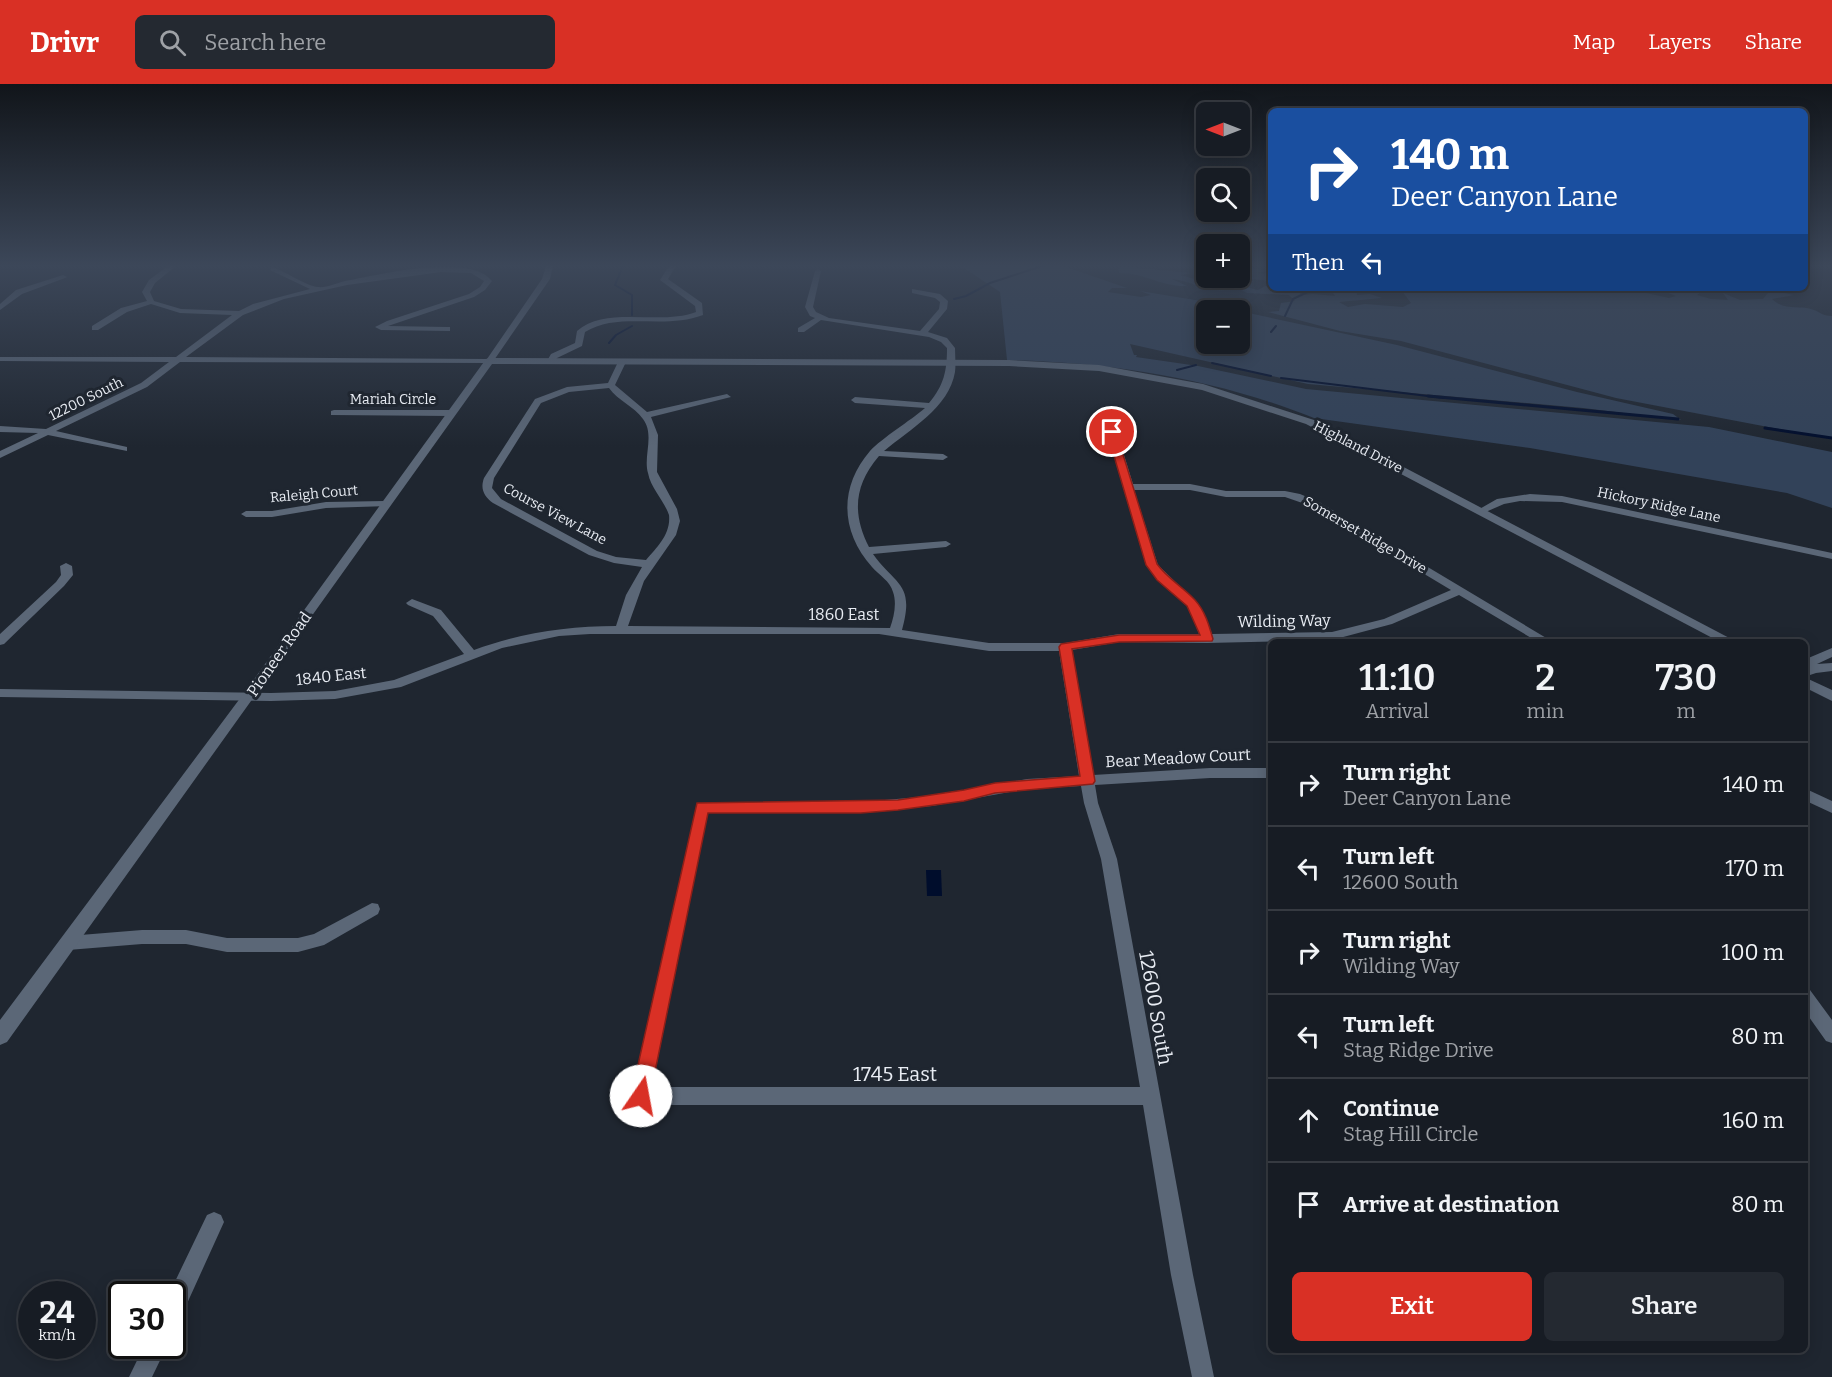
<!DOCTYPE html>
<html lang="en">
<head>
<meta charset="utf-8">
<style>
  body { margin:0; font-family:Bitter,serif; background:#242931; color:#f1f3f6; height:100vh; display:flex; flex-direction:column; font-size:22px; white-space:nowrap }
  * { box-sizing:border-box; margin:0 }
  p { font-size:20px; color:#9ea1a6 }
  .icon { flex:none; width:33px; height:33px; fill:none; stroke:currentColor; stroke-width:2; stroke-linecap:round; stroke-linejoin:round }
  .map { position:relative; flex:1; overflow:hidden }
  .drawer { position:absolute; left:1268px; top:555px; width:540px; height:714px; display:flex; flex-direction:column; background:#171c24; border-radius:9px; box-shadow:0 3px 15px #0003,0 0 0 2px #363a41 }
  .drawer>* { flex:none }
  .hud { position:absolute; left:1268px; top:24px; width:540px; height:183px; border-radius:9px; box-shadow:0 3px 15px #0003,0 0 0 2px #363a41; background:#1a4fa0; color:#fff; overflow:hidden }
  .needle { width:39px; rotate:270deg }
  .controls { position:absolute; left:1196px; top:18px; display:grid; gap:12px }
  .controls a { display:grid; place-items:center; width:54px; height:54px; border-radius:9px; background:#171c24; box-shadow:0 3px 15px #0003,0 0 0 2px #363a41; font-size:30px }
  .speed { position:absolute; left:18px; top:1197px; display:flex; gap:12px; font-size:30px; font-weight:700; text-align:center }
  .speed>* { display:grid; place-content:center; width:78px; height:78px; border-radius:50%; background:#171c24; box-shadow:0 3px 15px #0003,0 0 0 2px #363a41; line-height:1 }
  .speed small { font-size:15px; font-weight:400 }
  .speed .limit { border:3px solid #111; border-radius:9px; background:#fff; color:#111 }
  .pin { position:absolute; display:grid; place-items:center; width:51px; height:51px; color:#fff; margin:-26px; border:3px solid #fff; border-radius:50%; box-shadow:0 2px 6px #0007 }
  .me { position:absolute; width:66px; margin:-33px; rotate:12deg; stroke-linejoin:round; filter:drop-shadow(0 0 4px #0008) }
  .turn { display:flex; align-items:center; gap:21px; height:126px; padding:0 24px; font-size:27px }
  .turn .icon { width:78px; height:78px; stroke-width:2.5 }
  .turn b { display:block; font-size:42px; line-height:51px }
  .then { display:flex; align-items:center; height:57px; padding:0 24px; background:#0003; gap:12px; font-size:22px }
  .eta { display:flex; justify-content:space-evenly; align-items:center; height:102px; text-align:center }
  .eta b { font-size:36px; font-weight:600; line-height:42px }
  .cta { display:flex; gap:12px; margin-top:auto; padding:12px 24px }
  .cta a { flex:1; height:69px; border-radius:9px; background:#d93025; color:#fff; font-size:24px; font-weight:600; line-height:69px; text-align:center }
  .cta a+a { background:#242931; color:#f1f3f6 }
  ul { padding:0; list-style:none }
  li { display:flex; align-items:center; gap:18px; height:84px; padding:0 24px; border-top:2px solid #363a41 }
  li div { flex:1 }
  li b { display:block; font-size:22px }
  li em { font-style:normal }
  header { display:flex; align-items:center; gap:36px; box-sizing:border-box; height:84px; padding:0 30px; background:#d93025; color:#fff }
  header strong { font-size:28px }
  nav { display:flex; gap:33px; margin-inline-start:auto; font-size:21px }
  .search { width:420px; height:54px; background:#242931; display:flex; align-items:center; gap:15px; box-sizing:border-box; padding:0 21px; border-radius:9px; color:#9ea1a6; font-size:22px }
  .map>svg:first-child { display:block }
  .green { fill:#324259 }
  .water { fill:#000d2c }
  .lines { fill:none; stroke-linecap:round; stroke-linejoin:round }
  .stream-far1 { stroke:#000d2c; stroke-width:2 }
  .stream { stroke:#000d2c; stroke-width:3 }
  .minor { fill:#5b6777; fill-rule:evenodd }
  .tertiary { fill:#5b6777; fill-rule:evenodd }
  .route { fill:#d93025; stroke:#8d1f18; stroke-width:1.5 }
  .labels { text-anchor:middle; dominant-baseline:central; stroke-width:6; stroke-linejoin:round; paint-order:stroke }
  .far-street-label { font-size:14px; fill:#e8ecf3; stroke:#1f2630 }
  .street-label { font-size:16px; fill:#e8ecf3; stroke:#1f2630 }
  .near-street-label { font-size:20px; fill:#e8ecf3; stroke:#1f2630 }
</style>
</head>
<body>
<header>
<strong>Drivr</strong>
<div class="search"><svg class="icon" aria-label="search" viewBox="0 0 24 24"><circle cx="10" cy="10" r="6"/><path d="M15 15l6 6"/></svg>Search here</div>
<nav><a>Map</a><a>Layers</a><a>Share</a></nav>
</header>
<div class="map">
<svg width="1832" height="1293" viewBox="0 0 1832 1293">
  <rect width="100%" height="100%" fill="#1f2630"/>
  <path class="green" d="M961,182H1063L1127,204H1112L1108,208L1141,213L1151,211L1140,207L1195,216L1237,226H1206V260H1239V227L1397,261L1577,308L1673,330L1681,336L1583,324L1308,300L1130,260L1134,271H1137L1136,273L1198,282L1306,305L1709,343L1832,368V424L1787,409L1530,364L1314,334C1217,295 1111,278 1007,276L1000,208Z
    M1118,182L1192,189L1181,191L1201,197L1239,194V188L1248,183L1268,187L1256,189L1270,190V197L1251,195L1253,198L1216,200L1227,202L1225,206C1206,208 1191,197 1172,195L1187,202C1161,203 1146,189 1119,189Z
    M1265,202L1297,204L1301,211L1313,210L1335,212L1330,204H1356L1357,211L1370,210L1382,214L1339,218L1348,223L1365,220L1403,223L1411,219L1402,207L1396,204H1623L1669,214L1676,212L1666,208H1678L1674,204H1695L1701,208L1697,211L1711,215L1728,216L1723,209L1740,216L1763,215L1768,209L1764,205L1794,211L1772,215C1786,228 1799,220 1814,226C1821,229 1824,232 1832,232V355L1616,314L1401,257L1340,247L1268,228L1279,227L1281,219L1295,217L1289,211L1247,209L1238,204L1246,203L1258,206Z"/>
  <path class="water" d="M926,786H941L942,812H927Z"/>
  <g class="lines">
    <path class="stream-far1" d="M623,182L615,201L632,211V231
      M954,215L966,212L990,199L1042,182
      M1285,232L1293,215L1316,204
      M1271,248L1276,242
      M609,259L616,251L632,242
      M1212,279L1271,292
      M1177,286L1196,281
      M1281,294L1444,314"/>
    <path class="stream" d="M1428,312L1678,335
      M1765,344L1832,354"/>
    <path class="minor" d="M168,182H176L155,199L150,208L154,217L181,225L239,227L253,220L310,205L270,186L272,183C285,187 306,202 318,203C326,204 337,199 345,197C377,191 470,168 492,197L485,206L474,213L388,242L447,243H450V247L381,246L375,243L387,237L469,210L480,203L484,197L471,189L441,188L347,201L284,215L243,231L186,273L487,275L542,195L546,182H553L550,195L492,279L180,278L147,303L56,347L127,363V367L48,351L0,374V367L38,349L0,348V342L46,345L141,299L169,278L0,277V273H176L232,231L180,229L151,220L127,228L98,246H92V242L121,224L147,217L142,208L149,196Z
      M669,182H676L668,195L702,219L703,231C665,246 618,227 585,248L582,262L557,274L554,279H548L547,277L551,270L575,259L577,247C606,221 660,242 696,228L695,222L660,196Z
      M818,185L821,187L813,223L816,228L829,234L920,247L939,225L940,218L935,214L912,209V205L940,210L948,217L947,225L928,248L947,254L955,264C955,272 956,280 955,288C949,324 910,345 884,367L943,370L948,373L943,376L879,372C854,401 852,430 869,463L946,457L951,460L946,463L873,470C896,502 915,499 902,546L989,559H1065L1119,550H1199L1188,522L1157,495L1146,481L1102,332L1107,329L1112,332L1133,400H1190L1226,407H1285L1300,410L1319,418L1553,558H1538L1459,511L1392,540L1332,556L1207,559L1119,558L1072,566L1093,691L1210,684H1270V694H1210L1095,701L1098,719L1117,775L1193,1191L1214,1293H1192L1171,1191L1143,1021H641L634,1018L632,1012L697,719L861,718L932,712L1027,695L1079,692L1059,567H989L879,550H590L559,552L502,564L401,603L335,615L271,617L0,613V605L271,609L335,607L394,596L464,570L433,532L408,521L406,519L412,515L441,526L474,566C520,549 567,542 616,542L626,511L642,483L614,479L589,471L493,419C484,412 480,405 484,394L535,315L567,303L608,299L618,278L622,276L626,278L615,301L647,328L727,310L731,313L651,333L658,351L657,388L677,425L680,437L676,451L644,497L628,542L890,544C894,533 897,519 893,508C890,497 879,491 872,483C840,447 839,403 870,367C882,354 910,337 925,324L855,319L851,316L855,313L929,319C944,301 947,287 947,264L941,258L929,253L821,236L804,248H798V244L815,234L810,232L805,223L815,187ZM609,304C618,317 634,322 643,335C655,351 643,372 648,389C651,405 664,416 669,431C671,450 657,463 646,476L616,473L597,467L501,415L492,404L494,394L541,319L569,308ZM1134,406H1190L1226,413H1285L1311,422L1451,506L1384,535L1332,548L1212,550L1205,532L1196,518L1158,481ZM1081,702L1084,719L1101,775L1140,1003H652L708,728H861L932,722L1027,705Z
      M63,191L67,193L65,194L22,210L0,226V220L16,206Z
      M334,326H451L455,329L451,332L331,331V327Z
      M1530,410L1562,412L1832,469V475L1562,418L1520,417L1504,420L1481,430L1476,427L1497,415Z
      M385,417L389,418V422L326,424L272,433H246L241,430L246,427H272L326,418Z
      M66,479L72,482L73,491L64,502L4,560L0,561V550L56,498L61,491L60,482Z
      M1832,564V573L1817,580L1832,579V587L1816,589L1804,593L1806,575Z
      M1804,704L1832,717V729L1804,716Z
      M372,819L378,820L380,825L378,830L324,861L298,868H227L186,860H142L68,866L62,864L60,859L62,854L68,852L142,846H186L227,854H298L314,850Z
      M1804,904L1810,906L1832,936V959L1826,957L1804,926Z
      M214,1128L221,1131L224,1138L180,1235L172,1238V1210H169L207,1131Z
      M144,1262H167L152,1293H129Z"/>
    <path class="tertiary" d="M489,274L1009,276L1099,281L1203,300L1314,336L1737,558H1720L1306,340L1202,306L1099,287L1009,282L492,280L7,958L0,961V936L244,609L486,275Z
      M1804,593L1832,606V617L1804,603Z"/>
  </g>
  <linearGradient id="sky" x2="0" y2="1"><stop stop-color="#11151a"/><stop offset="0.5" stop-color="#3c4759"/><stop offset="1" stop-color="#3c4759" stop-opacity="0"/></linearGradient>
  <rect width="1832" height="363" fill="url(#sky)"/>
  <path class="route" d="M1112,345L1116,348L1157,480C1168,495 1183,503 1195,516C1205,527 1209,541 1213,555L1212,557L1119,558L1072,565L1095,697L1093,700L995,709L964,717L898,726L861,729H708L650,1012L647,1019L641,1021L634,1019L631,1012L697,719L898,716L964,706L995,699L1080,692L1059,563L1061,560L1119,551H1200L1187,522L1157,496L1146,481L1107,348Z"/>
  <g class="labels">
    <g class="far-street-label">
      <text transform="translate(86 315) rotate(-26)">12200 South</text>
      <text x="393" y="315">Mariah Circle</text>
      <text transform="translate(1358 363) rotate(27)">Highland Drive</text>
      <text transform="translate(314 410) rotate(-5)">Raleigh Court</text>
      <text transform="translate(1659 421) rotate(12)">Hickory Ridge Lane</text>
      <text transform="translate(555 430) rotate(28)">Course View Lane</text>
      <text transform="translate(1365 451) rotate(30)">Somerset Ridge Drive</text>
    </g>
    <g class="street-label">
      <text x="844" y="530">1860 East</text>
      <text transform="translate(1284 537) rotate(-1)">Wilding Way</text>
      <text transform="translate(279 570) rotate(-55)">Pioneer Road</text>
      <text transform="translate(331 592) rotate(-6)">1840 East</text>
      <text transform="translate(1178 674) rotate(-3)">Bear Meadow Court</text>
    </g>
    <g class="near-street-label">
      <text transform="translate(1156 924) rotate(80)">12600 South</text>
      <text x="895" y="990">1745 East</text>
    </g>
  </g>
</svg>
<div class="controls">
<a><svg class="needle" viewBox="-14 -14 28 28"><path d="M0-13l5 13h-10z" fill="#e53935"/><path d="M0 13l5-13h-10z" fill="#9ea1a6"/></svg></a>
<a><svg class="icon" aria-label="search" viewBox="0 0 24 24"><circle cx="10" cy="10" r="6"/><path d="M15 15l6 6"/></svg></a>
<a>+</a>
<a>−</a>
</div>
<div class="speed"><div>24<small>km/h</small></div><div class="limit">30</div></div>
<div class="pin" style="left:1112px;top:348px;background:#d93025"><svg class="icon" aria-label="arrive" viewBox="0 0 24 24"><path d="M6 21V4h12l-3 4 3 4H6"/></svg></div>
<svg class="me" style="left:641px;top:1012px" viewBox="-20 -20 40 40"><circle r="19" fill="#fff"/><path d="M0-13L10 11 0 6-10 11z" fill="#d93025"/></svg>
<div class="hud">
<div class="turn"><svg class="icon" aria-label="right" viewBox="0 0 24 24"><path d="M7 20v-9h11M14 6l5 5-5 5"/></svg><div><b>140 m</b>Deer Canyon Lane</div></div>
<div class="then">Then<svg class="icon" aria-label="left" viewBox="0 0 24 24"><path d="M17 20v-9H6M10 6l-5 5 5 5"/></svg></div>
</div>
<section class="drawer">
<div class="eta">
<div><b>11:10</b><p>Arrival</p></div>
<div><b>2</b><p>min</p></div>
<div><b>730</b><p>m</p></div>
</div>
<ul>
<li><svg class="icon" aria-label="right" viewBox="0 0 24 24"><path d="M7 20v-9h11M14 6l5 5-5 5"/></svg><div><b>Turn right</b><p>Deer Canyon Lane</p></div><em>140 m</em></li>
<li><svg class="icon" aria-label="left" viewBox="0 0 24 24"><path d="M17 20v-9H6M10 6l-5 5 5 5"/></svg><div><b>Turn left</b><p>12600 South</p></div><em>170 m</em></li>
<li><svg class="icon" aria-label="right" viewBox="0 0 24 24"><path d="M7 20v-9h11M14 6l5 5-5 5"/></svg><div><b>Turn right</b><p>Wilding Way</p></div><em>100 m</em></li>
<li><svg class="icon" aria-label="left" viewBox="0 0 24 24"><path d="M17 20v-9H6M10 6l-5 5 5 5"/></svg><div><b>Turn left</b><p>Stag Ridge Drive</p></div><em>80 m</em></li>
<li><svg class="icon" aria-label="ahead" viewBox="0 0 24 24"><path d="M12 20V5M6 11l6-6 6 6"/></svg><div><b>Continue</b><p>Stag Hill Circle</p></div><em>160 m</em></li>
<li><svg class="icon" aria-label="arrive" viewBox="0 0 24 24"><path d="M6 21V4h12l-3 4 3 4H6"/></svg><div><b>Arrive at destination</b></div><em>80 m</em></li>
</ul>
<div class="cta"><a>Exit</a><a>Share</a></div>
</section>
</div>
</body>
</html>
